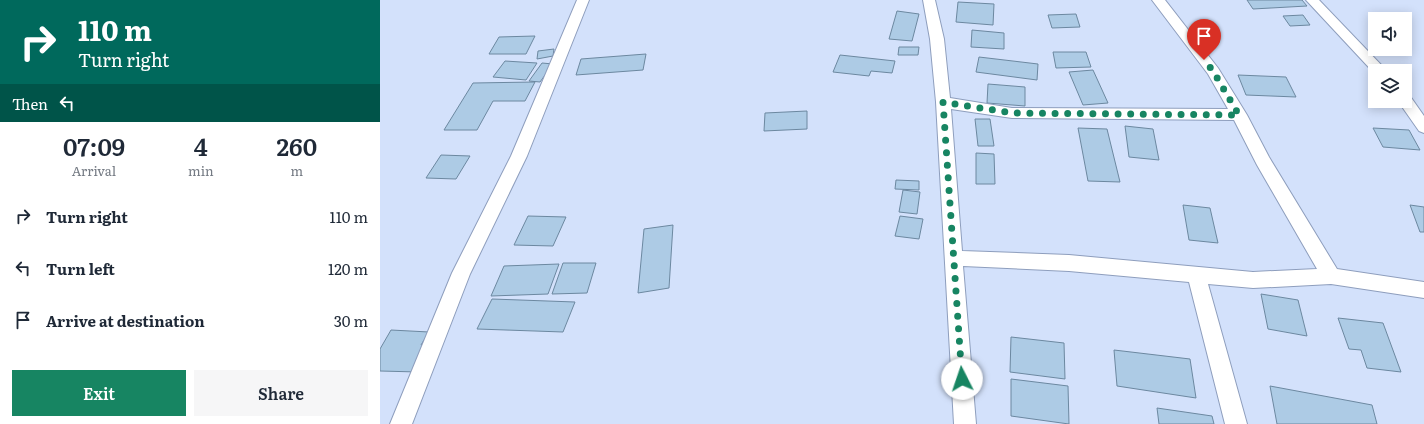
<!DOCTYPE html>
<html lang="en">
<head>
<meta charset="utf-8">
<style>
  body { margin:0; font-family:Literata,serif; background:#f6f6f7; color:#1f2937; height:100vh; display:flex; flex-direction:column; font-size:15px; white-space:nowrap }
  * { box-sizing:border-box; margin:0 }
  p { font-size:13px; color:#747a83 }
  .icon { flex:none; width:22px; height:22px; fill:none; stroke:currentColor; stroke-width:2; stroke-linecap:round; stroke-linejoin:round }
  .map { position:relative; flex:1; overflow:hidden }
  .drawer { display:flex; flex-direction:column; background:#fff; width:380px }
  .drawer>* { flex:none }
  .top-card { background:#00695c; color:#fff; overflow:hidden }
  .fabs { position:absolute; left:988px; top:12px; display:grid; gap:8px }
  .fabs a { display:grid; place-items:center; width:44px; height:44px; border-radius:0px; background:#fff; box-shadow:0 2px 10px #0003; font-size:20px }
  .pin { position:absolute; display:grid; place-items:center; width:34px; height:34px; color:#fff; margin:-41px -17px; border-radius:50% 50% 50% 0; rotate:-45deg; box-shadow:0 0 4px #0007 }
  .pin .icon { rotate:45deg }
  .me { position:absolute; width:44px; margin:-22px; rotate:356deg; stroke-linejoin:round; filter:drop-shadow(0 0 3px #0008) }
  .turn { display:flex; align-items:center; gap:14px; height:84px; padding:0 12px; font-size:18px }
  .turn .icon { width:52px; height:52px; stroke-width:2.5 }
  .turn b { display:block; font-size:28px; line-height:34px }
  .then { display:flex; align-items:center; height:38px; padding:0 12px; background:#0003; gap:8px; font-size:15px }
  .eta { display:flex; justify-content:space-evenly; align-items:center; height:68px; text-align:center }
  .eta b { font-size:24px; font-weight:600; line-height:28px }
  .button { display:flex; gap:8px; margin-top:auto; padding:8px 12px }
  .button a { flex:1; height:46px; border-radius:0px; background:#178562; color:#fff; font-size:16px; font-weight:600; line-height:46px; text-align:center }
  .button a+a { background:#f6f6f7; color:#1f2937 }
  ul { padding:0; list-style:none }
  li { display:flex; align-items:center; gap:12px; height:52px; padding:0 12px }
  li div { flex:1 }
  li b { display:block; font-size:15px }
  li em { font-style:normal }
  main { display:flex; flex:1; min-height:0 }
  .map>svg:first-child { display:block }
  .building { fill:#adcbe5; stroke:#6c88a0 }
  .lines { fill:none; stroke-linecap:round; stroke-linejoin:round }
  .street-casing { stroke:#8e9ebd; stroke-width:2 }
  .street { fill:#fff; fill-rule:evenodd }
  .route { stroke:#178562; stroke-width:7; stroke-dasharray:0 12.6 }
</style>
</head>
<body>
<main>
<section class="drawer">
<div class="top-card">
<div class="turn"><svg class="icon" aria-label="right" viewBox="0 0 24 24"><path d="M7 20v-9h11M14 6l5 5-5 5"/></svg><div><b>110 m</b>Turn right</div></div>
<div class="then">Then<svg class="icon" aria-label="left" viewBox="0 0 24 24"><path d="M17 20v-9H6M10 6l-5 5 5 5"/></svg></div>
</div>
<div class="eta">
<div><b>07:09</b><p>Arrival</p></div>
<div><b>4</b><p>min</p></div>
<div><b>260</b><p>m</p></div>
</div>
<ul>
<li><svg class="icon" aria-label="right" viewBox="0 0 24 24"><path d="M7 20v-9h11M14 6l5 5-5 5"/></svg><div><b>Turn right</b></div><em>110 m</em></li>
<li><svg class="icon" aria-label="left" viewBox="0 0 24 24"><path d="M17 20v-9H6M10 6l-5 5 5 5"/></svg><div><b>Turn left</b></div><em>120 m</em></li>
<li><svg class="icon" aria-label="arrive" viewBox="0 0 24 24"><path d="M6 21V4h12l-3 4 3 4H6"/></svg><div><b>Arrive at destination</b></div><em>30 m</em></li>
</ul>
<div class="button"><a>Exit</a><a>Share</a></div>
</section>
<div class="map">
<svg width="1044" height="424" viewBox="0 0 1044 424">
  <rect width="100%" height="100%" fill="#d3e1fb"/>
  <path class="building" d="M867,0H922L927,6L873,9Z
    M578,2L614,4L613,25L576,22Z
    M517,11L539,14L532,41L509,39Z
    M696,14L700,27L672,28L668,15Z
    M923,15L930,25L910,26L903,16Z
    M592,30L624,33V49L591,47Z
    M155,36L146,54H109L119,37Z
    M519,47H539L538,55H518Z
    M174,49L173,56L157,59L158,51Z
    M673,52H706L711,67L676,68Z
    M266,54L263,70L196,75L201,59Z
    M460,55L515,61L512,73L491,71L489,76L453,72Z
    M599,57L658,64L657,80L596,72Z
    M125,61L157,63L146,80L113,77Z
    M162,63L173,64L160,82L149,81Z
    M713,70L728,103L703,105L689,72Z
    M858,75L906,77L916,97L866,95Z
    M155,82L145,101H113L97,130H64L93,83Z
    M608,84L645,87V106L607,103Z
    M427,111V129L384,131L385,113Z
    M595,119H610L614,146H598Z
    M745,126L773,129L779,160L749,157Z
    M698,128L727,129L740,182L708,181Z
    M993,128L1029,130L1040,150L1003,147Z
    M596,153L614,154L615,184H596Z
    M61,155L90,156L76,179L46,178Z
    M516,180L539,181V190L515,189Z
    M523,190L540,192L537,214L519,212Z
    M803,205L830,208L838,243L809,240Z
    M1030,205L1044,207V232H1040Z
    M148,216L186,217L173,246L134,245Z
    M520,216L543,219L539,239L515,236Z
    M293,225L289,288L258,293L264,229Z
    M183,263H216L207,293L172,294Z
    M179,264L168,294L111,296L124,266Z
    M881,294L918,300L927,336L888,329Z
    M112,299L195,302L183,332L97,329Z
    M958,318L1003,323L1021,372L987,368L981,350L969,349Z
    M11,330L49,332L41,345L52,346L38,372L0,371V349Z
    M631,337L684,343L685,379L630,372Z
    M734,350L810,359L816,398L737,386Z
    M631,379L688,386L689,424L631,416Z
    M890,386L992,405L997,424H897Z
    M777,408L832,416L834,424H779Z"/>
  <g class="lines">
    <g class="street-casing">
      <path id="street" d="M197,0H209L147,156L90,274L32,424H10L72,273L131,156Z
        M543,0H555L564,39L570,98L632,108L848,109L828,74L772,0H785L838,68L867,115L889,157L957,269L1044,282V298L951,284L873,288L828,284L867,424H845L809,282L689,271L583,266L596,424H574L556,102L550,39ZM571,109L632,118L854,120L877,165L937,269L873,272L689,255L582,251Z
        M926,0H939L1007,71H995V74Z
        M1025,95L1030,96L1044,116V133L1039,131L1018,101H1025Z"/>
    </g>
    <use href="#street" class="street"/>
  </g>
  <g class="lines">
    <path class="route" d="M582,379L563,102L632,113L859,115L833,71L824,60"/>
  </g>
</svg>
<div class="fabs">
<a><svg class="icon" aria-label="sound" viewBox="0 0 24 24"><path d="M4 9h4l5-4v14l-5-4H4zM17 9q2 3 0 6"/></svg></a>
<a><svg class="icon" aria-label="layers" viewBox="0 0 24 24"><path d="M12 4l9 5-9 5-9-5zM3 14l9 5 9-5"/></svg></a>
</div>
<div class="pin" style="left:824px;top:60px;background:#d93025"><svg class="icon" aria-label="arrive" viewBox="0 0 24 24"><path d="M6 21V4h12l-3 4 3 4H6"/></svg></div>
<svg class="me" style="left:582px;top:379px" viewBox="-20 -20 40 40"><circle r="19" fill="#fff"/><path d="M0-13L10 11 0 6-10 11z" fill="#178562"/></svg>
</div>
</main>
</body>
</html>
